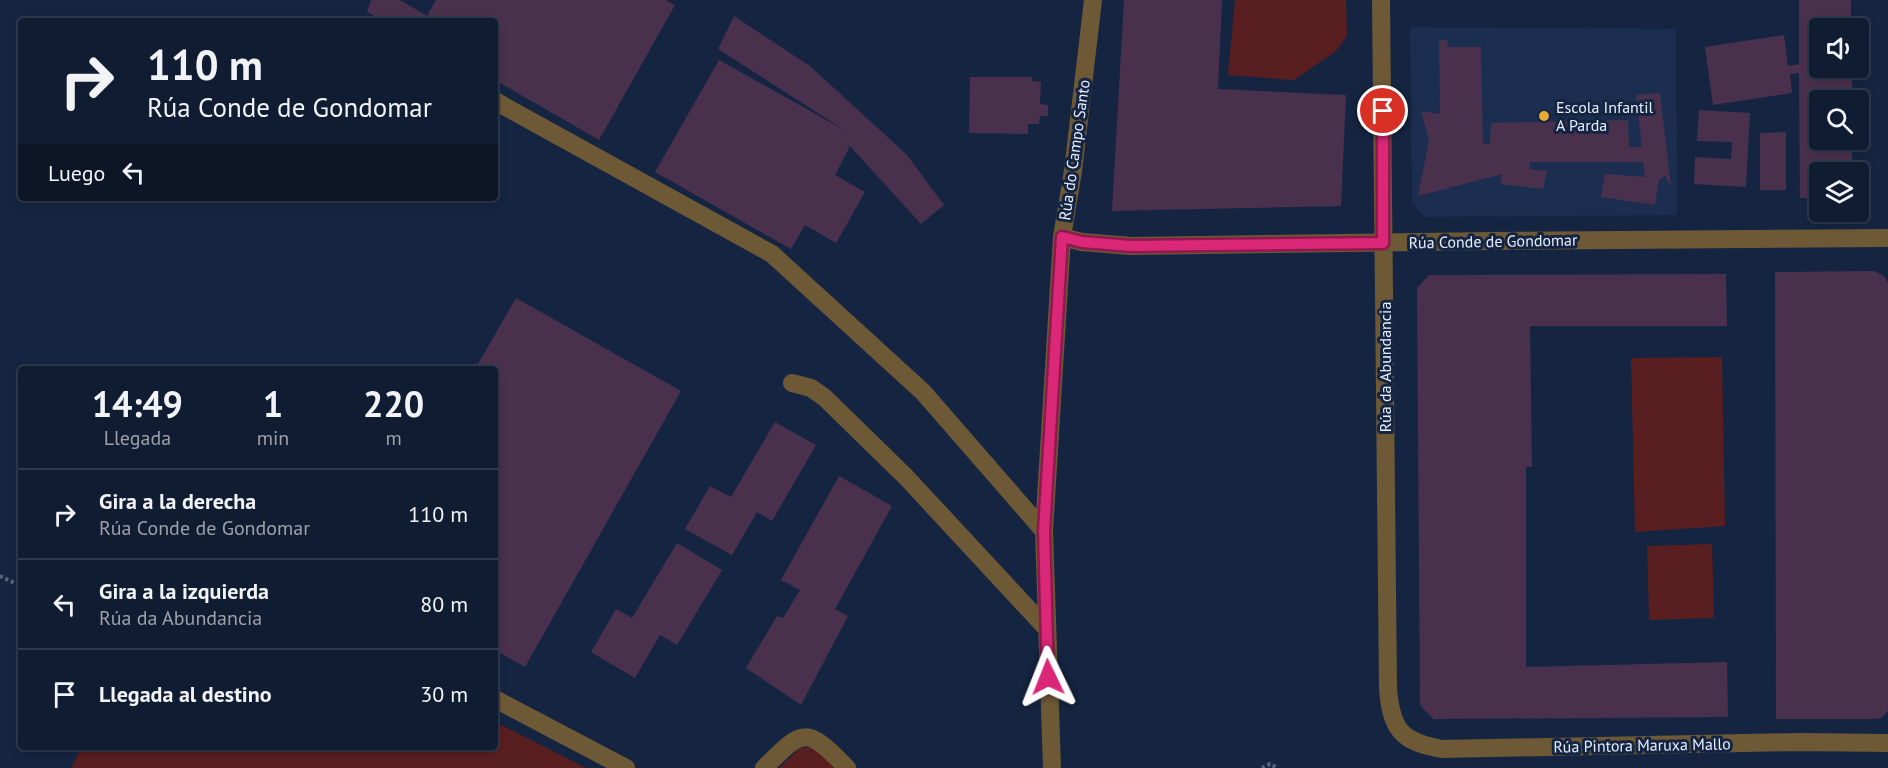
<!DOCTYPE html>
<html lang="es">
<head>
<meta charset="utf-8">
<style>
  body { margin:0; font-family:"PT Sans",sans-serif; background:#1e293d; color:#f1f3f6; height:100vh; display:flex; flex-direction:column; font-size:22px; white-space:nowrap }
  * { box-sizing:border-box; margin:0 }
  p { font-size:20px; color:#9ca1ab }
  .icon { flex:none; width:33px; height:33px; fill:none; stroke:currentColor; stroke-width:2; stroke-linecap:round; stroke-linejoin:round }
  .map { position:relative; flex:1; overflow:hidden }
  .sheet { position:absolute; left:18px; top:366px; width:480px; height:384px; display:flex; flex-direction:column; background:#101c31; border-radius:6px; box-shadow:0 3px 9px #0003,0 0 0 2px #303a4d }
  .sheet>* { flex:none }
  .hud { position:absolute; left:18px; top:18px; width:480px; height:183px; border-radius:6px; box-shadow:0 3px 9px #0003,0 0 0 2px #303a4d; background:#101c31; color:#f1f3f6; overflow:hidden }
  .controls { position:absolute; left:1809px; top:18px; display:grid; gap:12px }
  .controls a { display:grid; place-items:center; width:60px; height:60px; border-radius:6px; background:#101c31; box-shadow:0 3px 9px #0003,0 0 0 2px #303a4d; font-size:30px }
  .pin { position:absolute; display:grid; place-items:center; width:51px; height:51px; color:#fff; margin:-26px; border:3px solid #fff; border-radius:50%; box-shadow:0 2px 6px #0007 }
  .me { position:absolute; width:66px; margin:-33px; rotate:358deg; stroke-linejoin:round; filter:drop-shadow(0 0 4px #0008) }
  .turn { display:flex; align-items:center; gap:21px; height:126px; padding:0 30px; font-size:27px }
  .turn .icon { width:78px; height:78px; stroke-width:2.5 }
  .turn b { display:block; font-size:42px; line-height:51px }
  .then { display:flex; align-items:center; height:57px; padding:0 30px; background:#0003; gap:12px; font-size:22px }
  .eta { display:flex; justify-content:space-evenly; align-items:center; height:102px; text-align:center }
  .eta b { font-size:36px; font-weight:700; line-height:42px }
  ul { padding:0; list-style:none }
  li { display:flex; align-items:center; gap:18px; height:90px; padding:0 30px; border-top:2px solid #303a4d }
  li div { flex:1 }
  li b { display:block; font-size:22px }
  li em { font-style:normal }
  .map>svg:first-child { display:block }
  .built { fill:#1b2e50 }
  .green { fill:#591e20 }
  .building { fill:#49314e }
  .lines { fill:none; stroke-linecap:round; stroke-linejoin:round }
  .path { stroke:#58667e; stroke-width:4; stroke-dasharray:3 3; stroke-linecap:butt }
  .minor { stroke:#6d5936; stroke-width:18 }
  .route-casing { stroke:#8e194d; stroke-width:15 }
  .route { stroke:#db2777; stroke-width:10 }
  .poi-dot { fill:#e6ac36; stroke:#152541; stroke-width:2 }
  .labels { text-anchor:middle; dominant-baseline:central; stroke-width:6; stroke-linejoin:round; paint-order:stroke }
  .poi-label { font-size:16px; fill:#e5eefe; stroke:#152541; text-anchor:start }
  .street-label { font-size:16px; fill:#e5eefe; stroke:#152541 }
</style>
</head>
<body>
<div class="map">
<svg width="1888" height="768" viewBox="0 0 1888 768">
  <rect width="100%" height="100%" fill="#152541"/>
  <path class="built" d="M1410,27L1676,29L1677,215L1425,217L1412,203Z"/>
  <path class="green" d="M1235,0H1346L1347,36L1336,51L1294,80L1228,75Z
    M1722,357L1725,526L1635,532L1631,358Z
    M1712,544L1714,618L1649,620L1647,546Z
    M495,722L586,768H71L82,747H495Z
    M820,747L840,768H779L800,748Z"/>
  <path class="building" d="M371,0H400L427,16L436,0H665L675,5L599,140L495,80V21H385L367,12Z
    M1124,0H1222L1218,89L1346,95L1341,206L1112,211Z
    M1799,0H1851V28H1820V68H1852V100H1820V140H1852V172H1820V198H1800L1799,73L1790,74L1792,93L1713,105L1705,47L1784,35L1788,66L1799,64Z
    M734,16L810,66L907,155L944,205L921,224L850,146L835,175L865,192L836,243L805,225L791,249L655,172L719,60L846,131L718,49Z
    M1439,40H1447L1448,47H1481L1483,144H1490L1491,123L1628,120L1629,147H1642L1636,95L1660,93L1671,187L1665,176L1659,180L1655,205L1601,197L1605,174L1645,177L1643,162H1530V169L1547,171L1543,189L1500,184L1502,174L1418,196L1429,140L1421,111L1440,114Z
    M970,77H1032V81L1041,82L1040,104L1048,105V116H1040L1039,124H1028V134L969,133Z
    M1699,110L1750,113L1746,187L1694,184L1695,157L1731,159L1732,142L1697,141Z
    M1786,132V190H1760V133Z
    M1874,271L1884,276L1888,283V711L1881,718L1876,719H1776L1775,272Z
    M1726,274L1727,326H1530L1532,467H1526V667L1727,662L1728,717L1433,719L1420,705L1417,288L1429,275Z
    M516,298L681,391L525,667L495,650V369H475Z
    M775,422L816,445L772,521L757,512L732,555L685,529L710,486L731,497Z
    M839,476L892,506L835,609L848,616L801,705L746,668L777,616L783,618L800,590L781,580Z
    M677,543L722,570L677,645L660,635L635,678L591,652L616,609L632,618Z"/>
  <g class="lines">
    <path class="path" d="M0,576L21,586
      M1262,768L1270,764L1278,768"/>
    <path class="minor" d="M1381,0L1388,688C1391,729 1401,742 1442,749L1799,742L1888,743
      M495,101L772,254L923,392L1044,531
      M1062,237L1082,242L1131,246L1492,241L1888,238
      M792,383L811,388L824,397L906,477L1047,629
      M495,699L626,768
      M764,768C804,728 806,726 847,768
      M1052,768L1044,531L1062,237L1073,171L1093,0"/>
  </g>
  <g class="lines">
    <g class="route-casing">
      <path id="route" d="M1048,677L1044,531L1062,237L1082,242L1131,246L1383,243V111"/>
    </g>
    <use href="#route" class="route"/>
  </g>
  <circle class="poi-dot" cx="1544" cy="116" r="6"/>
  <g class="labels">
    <g class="poi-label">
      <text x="1556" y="107">Escola Infantil<tspan x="1556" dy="18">A Parda</tspan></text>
    </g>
    <g class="street-label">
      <text transform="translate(1074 150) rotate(-82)">Rúa do Campo Santo</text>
      <text transform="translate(1493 241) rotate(-1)">Rúa Conde de Gondomar</text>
      <text transform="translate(1385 367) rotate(-90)">Rúa da Abundancia</text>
      <text transform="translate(1642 745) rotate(-1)">Rúa Pintora Maruxa Mallo</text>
    </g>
  </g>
</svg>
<div class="controls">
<a><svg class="icon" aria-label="sound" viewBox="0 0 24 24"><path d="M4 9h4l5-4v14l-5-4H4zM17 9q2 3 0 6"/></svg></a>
<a><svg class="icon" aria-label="search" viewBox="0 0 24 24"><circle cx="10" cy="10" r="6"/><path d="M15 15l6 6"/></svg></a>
<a><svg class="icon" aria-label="layers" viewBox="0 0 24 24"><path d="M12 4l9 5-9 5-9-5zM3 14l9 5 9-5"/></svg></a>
</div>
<div class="pin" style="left:1383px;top:111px;background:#d93025"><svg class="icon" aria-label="arrive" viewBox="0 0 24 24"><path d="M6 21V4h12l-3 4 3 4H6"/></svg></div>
<svg class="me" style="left:1048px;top:677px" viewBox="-20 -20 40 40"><path d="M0-17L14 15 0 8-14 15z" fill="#db2777" stroke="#fff" stroke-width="4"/></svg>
<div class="hud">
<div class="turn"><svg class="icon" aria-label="right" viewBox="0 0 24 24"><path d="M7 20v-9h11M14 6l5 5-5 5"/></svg><div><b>110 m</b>Rúa Conde de Gondomar</div></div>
<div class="then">Luego<svg class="icon" aria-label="left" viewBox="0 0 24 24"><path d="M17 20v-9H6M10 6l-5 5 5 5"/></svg></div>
</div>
<section class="sheet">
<div class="eta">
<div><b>14:49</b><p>Llegada</p></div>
<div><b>1</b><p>min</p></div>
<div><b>220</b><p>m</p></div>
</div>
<ul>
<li><svg class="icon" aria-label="right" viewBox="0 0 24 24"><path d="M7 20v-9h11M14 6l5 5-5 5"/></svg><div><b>Gira a la derecha</b><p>Rúa Conde de Gondomar</p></div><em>110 m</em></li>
<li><svg class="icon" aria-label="left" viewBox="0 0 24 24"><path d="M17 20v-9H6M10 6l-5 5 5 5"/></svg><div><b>Gira a la izquierda</b><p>Rúa da Abundancia</p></div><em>80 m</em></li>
<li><svg class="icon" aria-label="arrive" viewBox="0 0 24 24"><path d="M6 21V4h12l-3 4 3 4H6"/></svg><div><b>Llegada al destino</b></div><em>30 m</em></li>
</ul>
</section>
</div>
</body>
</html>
